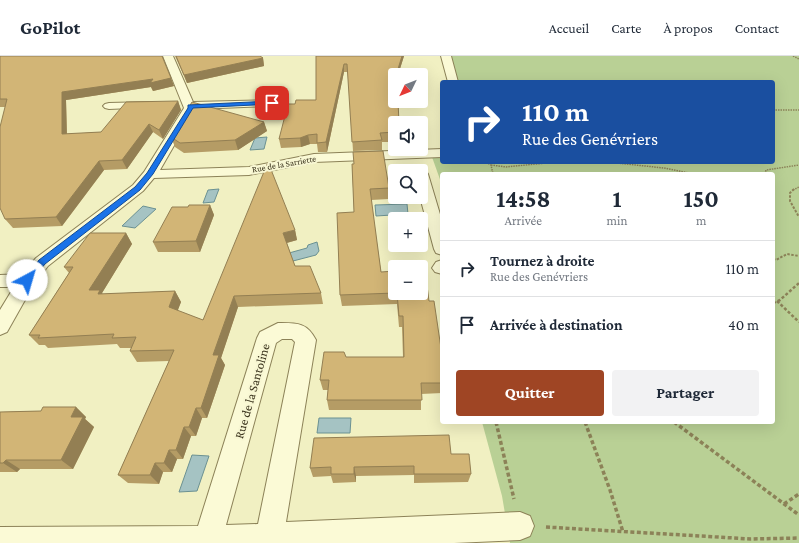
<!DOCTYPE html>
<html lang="fr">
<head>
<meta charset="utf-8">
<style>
  body { margin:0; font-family:"Crimson Pro",serif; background:#f2f2f3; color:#1f2937; height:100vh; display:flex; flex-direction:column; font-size:15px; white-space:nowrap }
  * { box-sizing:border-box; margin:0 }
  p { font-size:13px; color:#747a83 }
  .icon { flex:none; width:22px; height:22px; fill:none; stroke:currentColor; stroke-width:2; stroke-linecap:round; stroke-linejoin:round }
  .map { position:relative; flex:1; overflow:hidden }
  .side { position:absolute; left:440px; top:116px; width:335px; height:252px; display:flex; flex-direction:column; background:#fff; border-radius:4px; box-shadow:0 4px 16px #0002 }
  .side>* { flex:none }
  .hud { position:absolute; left:440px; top:24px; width:335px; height:84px; border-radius:4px; box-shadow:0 4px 16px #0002; background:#1a4fa0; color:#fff; overflow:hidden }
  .needle { width:26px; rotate:227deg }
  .fabs { position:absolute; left:388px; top:12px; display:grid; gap:8px }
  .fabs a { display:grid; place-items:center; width:40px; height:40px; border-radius:4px; background:#fff; box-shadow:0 4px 16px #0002; font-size:20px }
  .pin { position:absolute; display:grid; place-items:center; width:34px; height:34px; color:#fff; margin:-17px; border-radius:8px; box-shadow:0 2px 6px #0006 }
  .me { position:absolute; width:44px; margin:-22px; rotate:39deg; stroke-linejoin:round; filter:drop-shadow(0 0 3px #0008) }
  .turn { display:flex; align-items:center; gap:14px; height:84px; padding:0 16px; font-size:18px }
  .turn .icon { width:52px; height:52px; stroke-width:2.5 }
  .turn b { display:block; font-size:28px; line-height:34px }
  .eta { display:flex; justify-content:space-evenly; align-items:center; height:68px; text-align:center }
  .eta b { font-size:24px; font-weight:700; line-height:28px }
  .button { display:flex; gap:8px; margin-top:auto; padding:8px 16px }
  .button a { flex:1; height:46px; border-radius:4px; background:#9f4524; color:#fff; font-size:16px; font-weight:700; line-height:46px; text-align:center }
  .button a+a { background:#f2f2f3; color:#1f2937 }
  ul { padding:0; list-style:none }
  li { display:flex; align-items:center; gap:12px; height:56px; padding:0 16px; border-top:1px solid #e0e1e3 }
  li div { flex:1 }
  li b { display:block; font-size:15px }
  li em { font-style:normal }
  header { display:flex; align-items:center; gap:24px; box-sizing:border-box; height:56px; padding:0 20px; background:#fff; border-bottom:1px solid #e0e1e3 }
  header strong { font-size:19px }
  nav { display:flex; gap:22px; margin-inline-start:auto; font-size:14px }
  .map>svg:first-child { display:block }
  .green { fill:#b9d095 }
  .water { fill:#a5c3c3; stroke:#6b9192 }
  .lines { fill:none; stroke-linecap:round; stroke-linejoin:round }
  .minor-casing { stroke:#8c8258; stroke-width:2 }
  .path-far3 { stroke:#8c8258; stroke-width:1.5; stroke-dasharray:1.5 1; stroke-linecap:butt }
  .path-far2 { stroke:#8c8258; stroke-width:2; stroke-dasharray:2.5 1.5; stroke-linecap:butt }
  .path-far1 { stroke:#8c8258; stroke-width:2.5; stroke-dasharray:3 2; stroke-linecap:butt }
  .path { stroke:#8c8258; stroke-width:3.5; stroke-dasharray:4 2.5; stroke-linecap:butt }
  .minor { fill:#fbfad6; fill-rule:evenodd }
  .wall { fill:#b59c65 }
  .shaded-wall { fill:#937f53 }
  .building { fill:#d2b576; stroke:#937f53 }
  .route { fill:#1a73e8; stroke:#114b97 }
  .labels { text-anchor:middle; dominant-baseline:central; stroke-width:4; stroke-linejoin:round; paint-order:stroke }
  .far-street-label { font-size:9px; fill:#3b341d; stroke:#f8f7d3 }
  .near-street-label { font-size:13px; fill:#3b341d; stroke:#f8f7d3 }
</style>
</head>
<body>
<header>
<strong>GoPilot</strong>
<nav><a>Accueil</a><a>Carte</a><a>À propos</a><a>Contact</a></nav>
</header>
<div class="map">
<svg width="799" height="487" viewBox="0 0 799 487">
  <rect width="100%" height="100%" fill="#f1f0c2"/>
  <path class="green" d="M450,0H799V487H510L502,440L482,366H773V118H442V129L432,101L442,100V106H773V26H458Z"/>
  <path class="water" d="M267,81L264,93L250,94L255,82Z
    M219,133L214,146L203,147L208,134Z
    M407,148L408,158L376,160L375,149Z
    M143,150L156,153L135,172L122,170Z
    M317,186L319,195L316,199L293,205L289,197L307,192L308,189Z
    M319,362H351L350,377H317Z
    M192,399L209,400L197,435L179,436Z"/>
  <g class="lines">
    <g class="minor-casing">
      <path id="minor" d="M163,0H173L193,46L272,44L278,47L272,50L195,53L160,114L249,111L314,98L442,93V101L314,106L249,119L154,122L143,135L48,210L34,228L7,276L0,279V254L14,231H0V219L22,218L36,202L133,129L144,116L184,52Z
        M441,0H451L458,26H448Z
        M149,46L153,47L155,49L153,51L109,53L105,52L103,50L105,48L109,47Z
        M421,114L426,115L428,118L442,165V199L436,197L434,193L420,141L421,115H416Z
        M442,204V218L435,216L432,212L436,206Z
        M278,267C296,267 307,266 316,284L286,466L520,456L530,460L534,470L530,480L520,484L454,487H0V471L198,470L257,282L260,276ZM282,283H292L295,286L258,468L226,469L276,287Z"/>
    </g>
    <path class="path-far3" d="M793,0L799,3
      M773,54H799
      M486,106L491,109L493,118
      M607,106L664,112L694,118
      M491,109L506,111L556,106
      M765,118L766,114L799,109
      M793,134L799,131"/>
    <path class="path-far2" d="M794,133L790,137V145L799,161
      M773,203L776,204L787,198L799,200"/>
    <path class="path-far1" d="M777,245L799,266
      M773,247L780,244L799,227"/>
    <path class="path" d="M496,366L514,443
      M585,366L610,434L623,476
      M674,366L799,459
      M784,448L799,438
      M546,471L751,483L799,482"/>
    <use href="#minor" class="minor"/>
  </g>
  <path class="wall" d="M0,0L171,22L174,30L153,35L151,31L66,44L67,78L101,76L178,45L181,54L163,83L153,76L127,113L104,114L62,170L13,172L5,163V51H0Z
    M175,0H260L263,2L264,10L187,27Z
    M316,0H404L398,19H395V30L392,41L395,67V86H382V94L353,95L348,16H344L327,96H318L317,88H310L301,91L281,92L279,83L295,48L316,44Z
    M264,66L267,75L238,94L184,97L175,91L171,81Z
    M352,108L389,132V143L371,144L381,216L421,237L429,245L442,299V337L421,338V354H329L327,344L328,334H323L320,324L346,301H403L402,271H399L397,248L342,250L340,239L354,156Z
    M210,149L214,159L200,196H158L153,186L188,151Z
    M295,174L297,184L287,187L295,210L321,237L323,248L238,251L221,302L225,309L207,362H202L196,380H191L183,403H177L172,416H163L159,428L128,427L118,419L169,305L137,306L130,295L131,292H120L117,288L48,292L45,289H39L29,279L69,217L64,211L126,177L132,188L102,237V238L175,235L181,246L177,255L203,264Z
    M76,351L86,361L85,363L94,371L73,413H20L17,416H0V356L41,355Z
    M451,398L471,418L468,426L414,427V419L356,420V426L333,427L331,420L313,421L310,412Z"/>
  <path class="shaded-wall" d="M402,0H404L398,19V13Z
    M263,2L264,10L187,27L184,19Z
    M344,8V16L327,96L326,86Z
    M171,22L174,30L153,35L151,31L66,44L67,87L62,78V36L153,23Z
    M395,22V30L389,50V41Z
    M178,45L181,54L163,83L159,74Z
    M264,66L267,75L238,94L235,84Z
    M149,68L153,76L127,113L122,104Z
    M308,79L310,88L301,91L300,82Z
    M99,105L104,114L62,170L56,161Z
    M210,149L214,159L200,196L196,185Z
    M295,174L297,184L286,187L283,177Z
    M126,177L132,188L102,237L107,245L89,234Z
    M175,235L181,246L175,262L169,251Z
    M234,240L238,251L221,302L225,309L207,362L201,352L213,299Z
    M76,351L86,361L85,363L94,371L73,413L61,404L71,361Z
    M196,352L202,362L196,380L189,371Z
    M184,371L191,380L183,403L176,394Z
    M169,394L177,403L172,416L164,407Z
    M6,404L20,413L17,416L3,407Z
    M155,407L163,416L159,428L150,419Z
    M354,411L356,420V426L354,418Z"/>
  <path class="building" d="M0,0H162L171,22L150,27L153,23L62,36V78L101,76L126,46L178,45L159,74L149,68L122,104L99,105L56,161L5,163L0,152V71L7,43H0Z
    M176,0H260L263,2L184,19Z
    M316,0H402L398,13H395L396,19H395V22L389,41H395V45H398L399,67H395V76L380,77L382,84L352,86L347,8H344L326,86L317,87V78L308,79L300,82L279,83L288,48H295L296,44H316Z
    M192,46L264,66L235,84L180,87L171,81Z
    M383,95L389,132L370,133L381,216L395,215V237L340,239L337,157L354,156L352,108H354L353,96Z
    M268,106L295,174L283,177L295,210H310L321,237L234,240L213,299H219L201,352H196L189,371H184L176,394H169L164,407H155L150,419H118L174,294L130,295L136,281L112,282L114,278L38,282L40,279H29L73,211H64L90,177H126L89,234H100L98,238L175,235L169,251L203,264Z
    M189,149H210L196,185L153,186L172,151H188Z
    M421,214H425L429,245H434L442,299V327H421L422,344H327L329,324H320L324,296H344L346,301H404L403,260H399L397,237H421Z
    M43,351H76L71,361H83L61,404H6L3,407H0V356L41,355Z
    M449,379L451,398H469L471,418H414V410L354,411V418H331V411L310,412L314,382Z"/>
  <path class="route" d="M272,45L274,46V48L193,52L153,118L140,134L45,208L30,226H24L23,224L24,222L39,204L135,131L147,117L188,52V49Z"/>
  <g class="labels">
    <g class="far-street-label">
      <text transform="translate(284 108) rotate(-10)">Rue de la Sarriette</text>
    </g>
    <g class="near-street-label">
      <text transform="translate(252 335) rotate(-74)">Rue de la Santoline</text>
    </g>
  </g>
</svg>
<div class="fabs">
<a><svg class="needle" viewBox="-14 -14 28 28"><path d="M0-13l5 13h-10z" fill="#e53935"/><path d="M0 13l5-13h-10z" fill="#747a83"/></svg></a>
<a><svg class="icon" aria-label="sound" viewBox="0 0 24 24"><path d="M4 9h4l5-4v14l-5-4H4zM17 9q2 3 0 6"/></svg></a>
<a><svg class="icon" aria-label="search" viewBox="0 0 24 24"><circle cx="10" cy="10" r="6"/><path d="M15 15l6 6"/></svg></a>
<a>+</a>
<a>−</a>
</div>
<div class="pin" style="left:272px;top:47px;background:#d93025"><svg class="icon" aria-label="arrive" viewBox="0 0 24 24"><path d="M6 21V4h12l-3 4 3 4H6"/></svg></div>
<svg class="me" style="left:27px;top:224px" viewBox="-20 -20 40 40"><circle r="19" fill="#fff"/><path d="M0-13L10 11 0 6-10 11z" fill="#1a73e8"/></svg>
<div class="hud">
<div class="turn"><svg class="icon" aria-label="right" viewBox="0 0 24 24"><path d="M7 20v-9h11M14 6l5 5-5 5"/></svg><div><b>110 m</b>Rue des Genévriers</div></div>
</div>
<section class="side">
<div class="eta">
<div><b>14:58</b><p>Arrivée</p></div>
<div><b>1</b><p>min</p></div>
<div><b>150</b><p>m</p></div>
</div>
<ul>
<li><svg class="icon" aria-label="right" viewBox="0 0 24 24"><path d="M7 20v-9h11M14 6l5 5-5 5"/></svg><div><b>Tournez à droite</b><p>Rue des Genévriers</p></div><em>110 m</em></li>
<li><svg class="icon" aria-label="arrive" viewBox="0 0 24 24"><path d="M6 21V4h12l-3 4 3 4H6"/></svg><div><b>Arrivée à destination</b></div><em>40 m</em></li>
</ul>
<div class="button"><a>Quitter</a><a>Partager</a></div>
</section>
</div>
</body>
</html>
